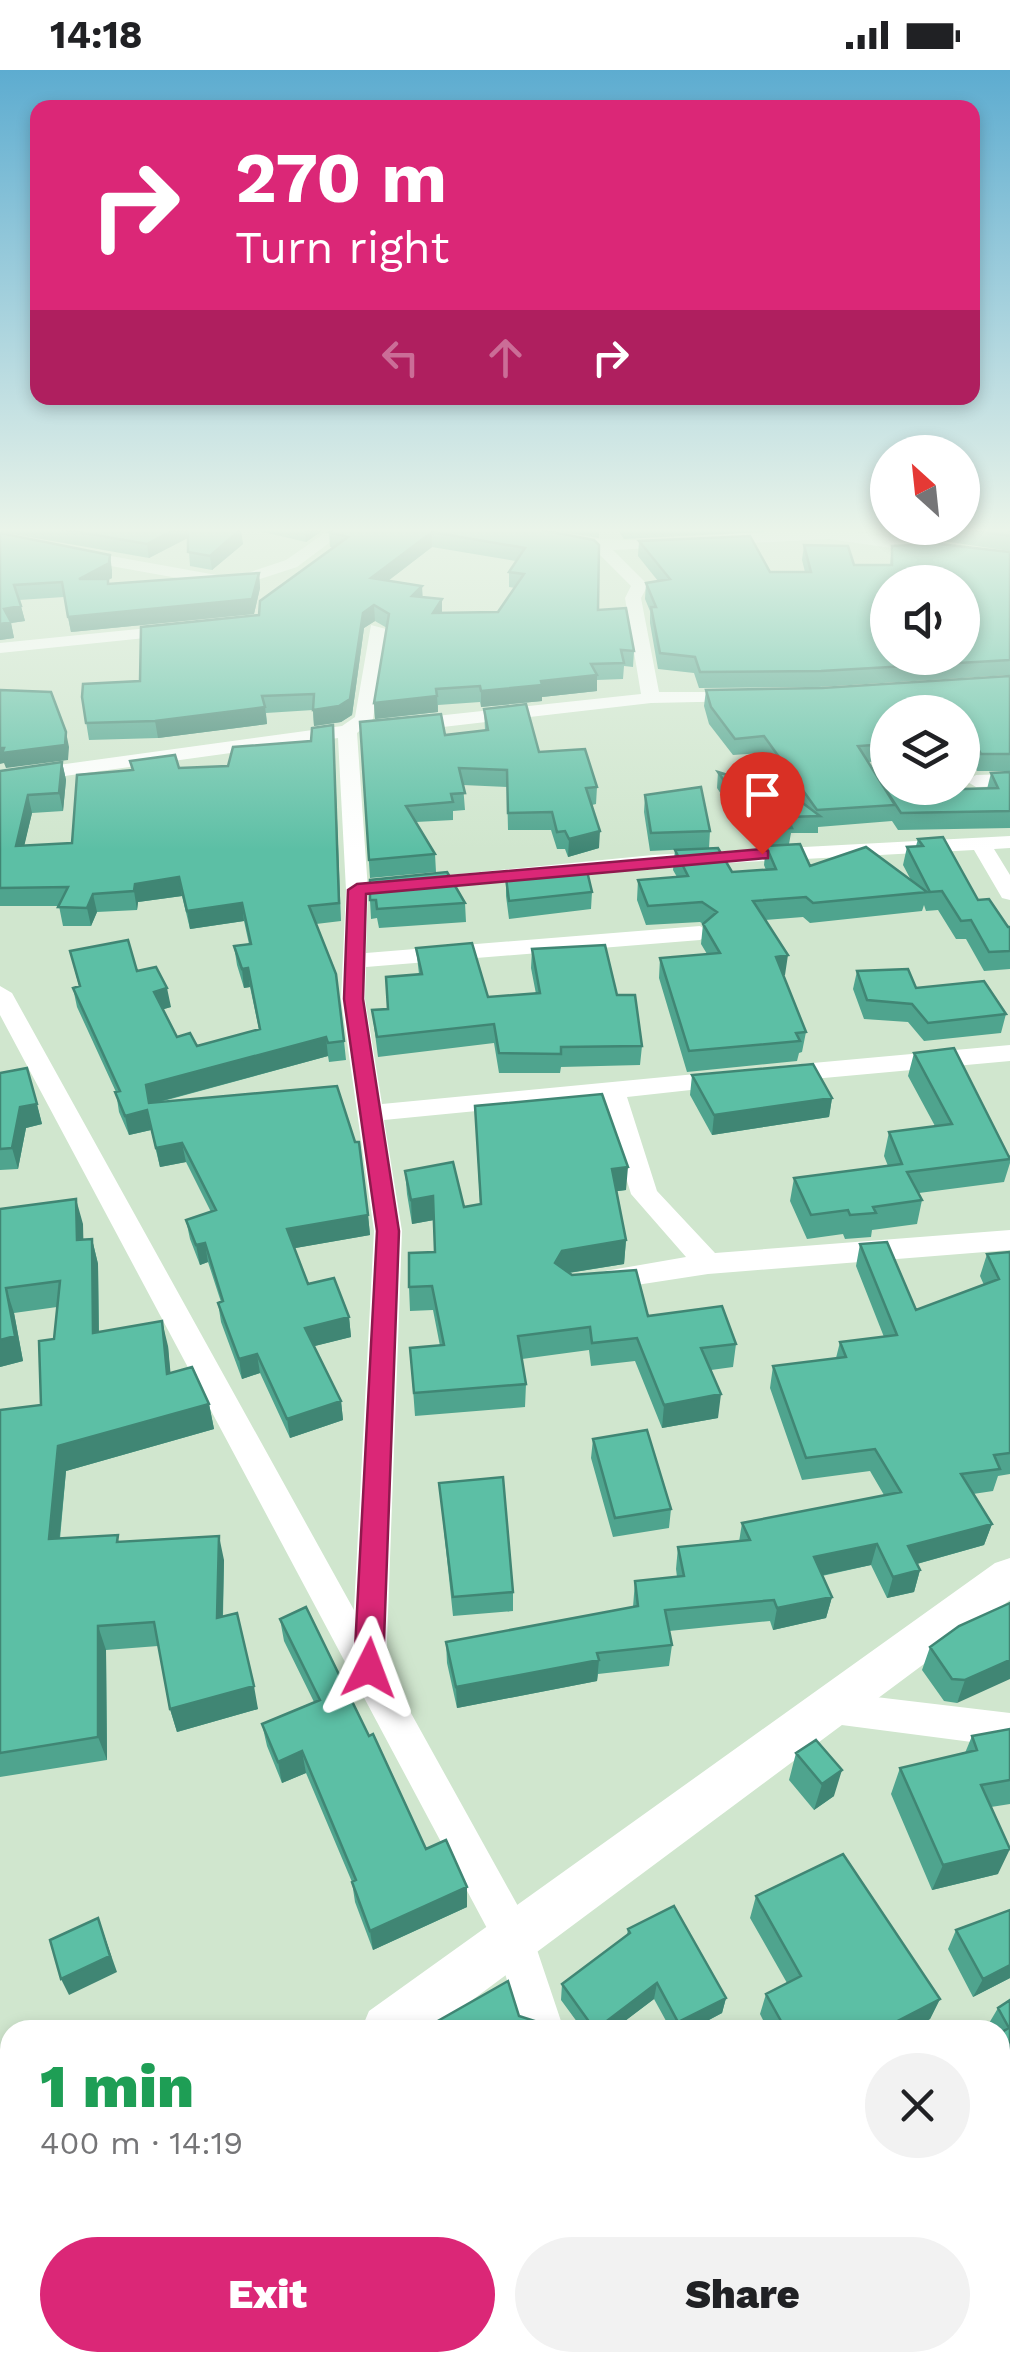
<!DOCTYPE html>
<html lang="en">
<head>
<meta charset="utf-8">
<style>
  body { margin:0; font-family:"Work Sans",sans-serif; background:#f2f2f2; color:#202124; height:100vh; display:flex; flex-direction:column; font-size:38px; white-space:nowrap }
  * { box-sizing:border-box; margin:0 }
  p { font-size:32px; color:#757577 }
  .icon { flex:none; width:55px; height:55px; fill:none; stroke:currentColor; stroke-width:2; stroke-linecap:round; stroke-linejoin:round }
  .map { position:relative; flex:1; overflow:hidden }
  .sheet { position:absolute; left:0px; top:1950px; width:1010px; height:352px; display:flex; flex-direction:column; background:#fff; border-radius:30px 30px 0 0; box-shadow:0 5px 15px #0003 }
  .sheet>* { flex:none }
  .guide { position:absolute; left:30px; top:30px; width:950px; height:305px; border-radius:20px; box-shadow:0 5px 15px #0003; background:#db2777; color:#fff; overflow:hidden }
  .needle { width:65px; rotate:333deg }
  .fabs { position:absolute; left:870px; top:365px; display:grid; gap:20px }
  .fabs a { display:grid; place-items:center; width:110px; height:110px; border-radius:50%; background:#fff; box-shadow:0 5px 15px #0003; font-size:50px }
  .pin { position:absolute; display:grid; place-items:center; width:85px; height:85px; color:#fff; margin:-102px -42px; border-radius:50% 50% 50% 0; rotate:-45deg; box-shadow:0 0 10px #0007 }
  .pin .icon { rotate:45deg }
  .me { position:absolute; width:110px; margin:-55px; rotate:3deg; stroke-linejoin:round; filter:drop-shadow(0 0 8px #0008) }
  .turn { display:flex; align-items:center; gap:35px; height:210px; padding:0 40px; font-size:45px }
  .turn .icon { width:130px; height:130px; stroke-width:2.5 }
  .turn b { display:block; font-size:70px; line-height:85px }
  .lanes { display:flex; align-items:center; height:95px; padding:0 40px; background:#0003; justify-content:center; gap:50px; direction:ltr }
  .lanes .off { opacity:.35 }
  .round { display:grid; place-items:center; flex:none; width:105px; height:105px; border-radius:52px; background:#f2f2f2 }
  .summary { display:flex; align-items:center; justify-content:space-between; height:170px; padding:0 40px }
  h1 { font-size:60px; font-weight:800; line-height:75px; color:#1e9e55 }
  .action { display:flex; gap:20px; margin-top:auto; padding:20px 40px }
  .action a { flex:1; height:115px; border-radius:60px; background:#db2777; color:#fff; font-size:40px; font-weight:800; line-height:115px; text-align:center }
  .action a+a { background:#f2f2f2; color:#202124 }
  .status { display:flex; justify-content:space-between; align-items:center; height:70px; padding:0 50px; background:#fff; direction:ltr }
  .status svg { height:28px; fill:currentColor }
  .map>svg:first-child { display:block }
  .lines { fill:none; stroke-linecap:round; stroke-linejoin:round }
  .minor { fill:#fff; fill-rule:evenodd }
  .tertiary { fill:#fff; fill-rule:evenodd }
  .wall { fill:#4fa48e; fill-rule:evenodd }
  .shaded-wall { fill:#408674 }
  .building { fill:#5cbfa5; stroke:#408674; stroke-width:2.5; fill-rule:evenodd }
  .route { fill:#db2777; stroke:#8e194d; stroke-width:2.5 }
</style>
</head>
<body>
<div class="status"><b>14:18</b><svg viewBox="0 0 49 12"><path d="M0 12V9h3v3zM5 12V6h3v6zM10 12V3h3v9zM15 12V0h3v12zM26 1h20v11H26zM47 4h2v5h-2z"/></svg></div>
<div class="map">
<svg width="1010" height="2301" viewBox="0 0 1010 2301">
  <rect width="100%" height="100%" fill="#d0e6ce"/>
  <g class="lines">
    <path class="minor" d="M332,458H349L297,497L233,518L0,476V466L233,508L286,490Z
      M772,460L855,462L1010,485V495L829,469L613,480L648,515L641,528L659,622H739L748,627L745,631L651,633L408,661L399,655L408,649L641,624L625,528L631,516L594,479L560,474V468L657,471Z
      M178,555L184,556V564L0,583V573Z
      M371,555L386,559L373,649L357,663L368,820L366,883L700,856L711,863L700,870L366,897L365,929L382,1034L727,1001L740,1009L736,1015L627,1027L657,1121L715,1183L1010,1160V1180L708,1204L604,1220L594,1217L590,1210L594,1203L686,1187L631,1124L602,1029L384,1050L402,1161L386,1598L529,1856L564,1960H522L497,1877L0,945V916L12,923L354,1540L374,1161L341,929L346,820L338,668L0,715V703L342,656L355,647Z
      M1010,704V716L976,717L966,711L976,705Z
      M1010,766V778L994,779L1010,805V830L1002,828L974,780L653,797L418,820L407,814L418,808L653,785Z
      M1010,975V991L780,1012L768,1004L780,996Z
      M834,1622L1010,1643V1677L834,1654L821,1650L816,1638L821,1626Z
      M621,2292H669L672,2301H624Z"/>
    <path class="tertiary" d="M1010,1488V1530L432,1960H361L369,1941L995,1493Z
      M10,2197V2260L0,2264V2202Z"/>
  </g>
  <path class="wall" d="M0,458H233L243,474L212,500L190,496L188,467L149,488L1,462L112,500V508L108,510L109,514L259,503L260,518L254,544L71,562L64,527L19,530L25,551L11,553L14,568L0,570Z
    M245,458H326L306,472Z
    M532,458L634,581L633,597L624,596L623,609L597,610V621L542,627V631L481,637L480,632L438,635V642L375,649L374,633L387,558L375,551L364,558L352,645L341,652L314,656L313,640L266,643L267,654L158,668L89,670L82,627L140,611L259,545L333,478L330,477L329,462ZM432,477L516,491L509,502V517L515,518L498,542L442,543L422,527L388,511Z
    M535,458H599V468Z
    M616,458H765L764,462L624,469Z
    M854,458H1010V481Z
    M639,471L770,502H805L802,490L804,475L854,495H890L892,476L1010,482V605L819,617L699,618L694,603L658,599L650,553V541L645,529L646,513L658,511L638,486Z
    M1010,606V701H977L969,684L962,685V642H888V691L868,692L884,718L928,720L987,719L991,703L1010,702V758L898,760L892,751L818,757V763H791L789,774L756,776L717,718L718,702L792,726L762,683L733,685L709,654L704,636L706,620L822,618Z
    M484,639L539,682L597,717L596,734L592,735L599,778L568,787L565,779H557L551,760H508L507,717L463,715L465,740L453,741V750L416,752L435,784L436,802L370,808L360,652L445,665L485,660Z
    M334,672L341,851L316,854L344,971L346,990L329,992L328,986L156,1033L368,1145L370,1165L295,1178L308,1214L349,1247L351,1267L314,1276L341,1331L343,1350L290,1368L260,1303L242,1309L221,1252L218,1233L221,1232L208,1192L200,1195L190,1169L186,1150L211,1142L186,1092L160,1097L151,1060L129,1065L119,1042L116,1022L77,937L73,918L79,916L70,881L137,901L171,937L163,939L177,967L197,976L259,959L250,917L244,918L237,895L234,876L249,874L244,851L190,859L182,826L138,832L137,840L97,842L91,856H63L59,836H0V701L62,692L66,710L63,741L32,743L24,775L72,773L179,698L228,696Z
    M645,725L710,761L709,778L650,781L644,742Z
    M918,769L978,830L1010,857V899L984,901L966,869H956L938,840L926,841L924,835L922,841L810,853L803,847L765,850L785,905L783,906L806,962L802,982L799,983L797,991L687,1002L659,908L660,888L707,884L701,874L703,854L700,852L646,855L637,830L638,810L677,807L673,800L675,780L732,802L766,800L764,795L766,776L810,796L911,810L903,795L907,777L916,776Z
    M506,808L592,822L591,839L509,849L506,826Z
    M370,830L465,833L466,852L379,858L377,848L371,849Z
    M416,878L488,927L536,924L531,898L532,879L617,925L642,976L640,995L561,997L560,1003H499L494,973L378,987L372,940L388,939L419,904Z
    M857,901L1006,944L1001,963L924,971L908,952L864,949L853,919Z
    M914,983L1010,1086V1093L1004,1112L919,1123L922,1130L917,1154L872,1160L871,1167L845,1169L843,1164L807,1169L790,1131L794,1108L888,1096L884,1086L889,1062L935,1056L908,1006Z
    M27,998L42,1054L26,1058L18,1099L0,1100V1003Z
    M692,1005L832,1028L829,1047L712,1065L690,1025Z
    M475,1036L626,1120L617,1121L626,1170L624,1194L569,1203L648,1246L736,1274L733,1297L711,1300L718,1348L662,1358L635,1291L591,1296L589,1280L522,1289L526,1314L525,1337L415,1346L410,1278L440,1276L433,1240L410,1241L409,1217L435,1182L434,1150L412,1154L407,1124L405,1101L464,1137L480,1134Z
    M0,1139L83,1154V1170L92,1169L98,1194L99,1261L168,1276L170,1303L209,1334L214,1359L66,1401L60,1469L120,1472L224,1490L223,1547L258,1639L177,1662L170,1639L158,1576L106,1580L107,1690L0,1707V1340L41,1335L54,1269L57,1237L14,1243L23,1291L0,1297Z
    M860,1174L916,1240L984,1215L980,1206L987,1184L1010,1182V1404L998,1406L993,1421L973,1424L992,1454L984,1475L917,1494L920,1500L914,1522L887,1528L871,1495L822,1506L832,1527L826,1548L773,1560L770,1551L669,1561L672,1575L669,1596L598,1604L597,1611L457,1638L447,1593L446,1572L633,1537L635,1511L677,1507L676,1499L678,1477L739,1472L742,1453L884,1425L870,1401L802,1410L770,1318L773,1296L836,1288L840,1272L884,1267L856,1196Z
    M593,1369L671,1439L669,1458L613,1467L591,1388Z
    M439,1413L513,1522V1541L453,1546Z
    M1010,1533L957,1633L944,1631L922,1600L930,1577Z
    M280,1549L426,1779L467,1817V1837L373,1880L355,1832L352,1812L306,1703L282,1713L267,1676L262,1654L314,1632L284,1571Z
    M1010,1659V1734L991,1737L998,1804L932,1820L891,1724L900,1698L965,1683L972,1666Z
    M796,1683L834,1726L814,1740L789,1710Z
    M756,1826L940,1929L930,1949L910,1960H768L760,1944L766,1924L787,1913L750,1848Z
    M1010,1840V1908L973,1927L948,1879L956,1860Z
    M628,1859L726,1928L722,1943L690,1960H671L654,1929L613,1960H583L561,1930L562,1914L627,1865Z
    M1010,1930V2018L1000,2003V1960H991L988,1955L998,1938Z
    M1010,2188V2301H1004L999,2292L1000,2194Z
    M770,2292H911L916,2301H774Z"/>
  <path class="shaded-wall" d="M177,458H188L190,467L149,488L147,474Z
    M305,458H326L306,472Z
    M241,459L243,474L212,500L210,486Z
    M432,462V477L372,523L371,508Z
    M110,485L112,500V508L108,510L110,529L79,509Z
    M259,503L260,518L254,544L71,562L68,547Z
    M422,516L423,531L412,526Z
    M442,529V545L433,543Z
    M374,535L375,551L364,558L352,645L341,652L314,656L313,640L363,543Z
    M21,536L25,551L11,553L14,568L0,570V554L4,539Z
    M597,605V621L542,627V631L481,637V621L541,611Z
    M437,626L438,642L375,649L374,633Z
    M265,637L267,654L158,668L155,651Z
    M66,662L69,677L68,690L6,698L4,693L0,694V678Z
    M62,692L66,710L63,741L59,723Z
    M28,725L32,743L20,794L16,776Z
    M600,761L599,778L568,787L569,769Z
    M179,807L182,826L138,832L137,840L134,821L135,814Z
    M93,824L97,842L91,856L87,838Z
    M242,833L244,851L190,859L187,841Z
    M788,885L785,905L773,907L776,887Z
    M248,898L250,917L244,918L242,899Z
    M167,918L171,937L158,941L154,922Z
    M326,967L328,986L150,1034L146,1015Z
    M832,1028L829,1047L712,1065L714,1045Z
    M37,1034L42,1054L26,1058L18,1099L12,1078L20,1037Z
    M147,1040L151,1060L129,1065L125,1046Z
    M182,1073L186,1092L160,1097L156,1078Z
    M628,1097L626,1120L611,1122L612,1099Z
    M433,1126L434,1150L412,1154L411,1130Z
    M76,1129L83,1154L84,1196L77,1170Z
    M368,1145L370,1165L290,1179L287,1159Z
    M92,1169L98,1194L99,1288L93,1263Z
    M626,1170L624,1194L561,1204L555,1193L562,1181Z
    M205,1173L208,1192L200,1195L196,1175Z
    M6,1218L14,1243L23,1291L0,1297V1270Z
    M349,1247L351,1267L307,1278L305,1258Z
    M162,1251L168,1276L173,1329L167,1304Z
    M257,1284L260,1303L242,1309L239,1289Z
    M721,1324L718,1348L662,1358L664,1335Z
    M341,1331L343,1350L290,1368L287,1349Z
    M209,1334L214,1359L66,1401L57,1494L49,1469L58,1376Z
    M992,1454L984,1475L902,1498L908,1476Z
    M219,1466L224,1490L222,1572L217,1548Z
    M877,1474L871,1495L809,1508L814,1487Z
    M920,1500L914,1522L887,1528L893,1507Z
    M832,1527L826,1548L773,1560L777,1538Z
    M98,1556L106,1580L107,1690L98,1667Z
    M599,1590L597,1611L457,1638L456,1617Z
    M1010,1590V1609L957,1633L965,1610Z
    M254,1616L258,1639L177,1662L170,1639Z
    M302,1681L306,1703L282,1713L278,1692Z
    M842,1700L834,1726L814,1740L822,1714Z
    M1010,1779L998,1804L932,1820L943,1795Z
    M467,1817V1837L373,1880L370,1861Z
    M98,1848L117,1902L69,1925L61,1909Z
    M1010,1895V1908L973,1927L983,1909Z
    M657,1913L654,1929L613,1960H595Z
    M726,1928L722,1943L690,1960H677L678,1952Z
    M940,1929L930,1949L910,1960H880Z
    M538,1952L537,1960H524Z"/>
  <path class="building" d="M56,458H177L147,474Z
    M188,458H233L241,459L210,486L188,482Z
    M335,458H532L594,470L599,475L598,540L626,538L634,581L621,580L624,593L591,594L597,605L541,611L542,615L481,621L480,616L436,619L437,626L374,633L389,544L374,535L363,543L350,629L339,636L313,640L314,624L262,626L265,637L155,651L86,653L82,627L83,614L140,611L141,557L259,545L260,531L348,467L329,462ZM432,462L525,478L509,502L524,504L498,542L433,543L442,529L412,526L422,516L371,508Z
    M956,458H1010V466Z
    M0,463L110,485L109,493L79,509H108V514L259,503L252,529L68,547L62,512L14,515L21,536L4,539L11,552L0,554Z
    M750,466L770,502H811L804,475L848,476L854,495H892V476L939,474L1010,482V590L821,601L700,602L695,587L660,583L651,537H656L646,513L670,509L639,471ZM888,512H962V588H888Z
    M1010,606V684H981L972,667L962,668V642H888V674L858,676L895,735L817,740L764,666L735,669L711,637L706,620L822,618Z
    M0,620L51,622L66,662L65,675L2,683L4,678H0Z
    M526,634L539,682L585,679L597,717L586,718L600,761L569,769L565,761L557,762L552,742L508,743L507,700L459,698L465,723L451,724L453,732L406,736L435,784L369,790L360,652L441,644L445,665L488,660L484,639Z
    M333,655L339,833L309,836L336,904L344,971L328,973L326,967L146,1015L149,1033L337,1016L355,1072H359L368,1145L287,1159L308,1214L334,1208L349,1247L305,1258L341,1331L287,1349L257,1284L239,1289L218,1233L223,1231L205,1173L196,1175L186,1150L216,1140L182,1073L156,1078L147,1040L125,1046L115,1022L120,1021L73,918L80,916L70,881L128,870L137,901L156,897L167,918L154,922L177,967L190,963L197,976L260,959L248,898L242,899L234,876L251,874L242,833L187,841L179,807L135,814L134,821L93,824L87,838L58,837L68,817L0,818V701L62,692L59,723L28,725L16,776L72,773L77,705L133,700L130,691L175,685L179,698L228,696L233,677L311,671L312,658Z
    M718,702L792,725L820,746L787,747L792,758L758,759Z
    M1010,702V741L901,743L884,717L926,718L928,720L998,718L991,703Z
    M701,717L710,761L651,763L645,725Z
    M943,767L978,830L989,829L1008,857H1010V881L989,882L971,850L961,851L942,821L930,822L907,777L923,776L918,769Z
    M800,774L810,796L866,777L927,822L813,833L806,827L753,831L788,885L776,887L806,962L796,963L800,971L689,981L660,888L720,883L703,854L717,842L702,832L648,836L638,810L688,806L675,780L718,778L732,802L776,799L766,776Z
    M587,801L592,822L509,831L506,808Z
    M447,802L465,833L377,839L376,830H370V810Z
    M472,873L488,927L540,923L532,879L605,875L617,925H635L642,976L561,977V984L499,983L494,954L377,967L372,940L388,939L386,907L422,904L416,878Z
    M908,899L916,918L984,911L1006,944L928,953L912,934L867,930L857,901Z
    M954,978L1010,1089L907,1102L922,1130L873,1137L876,1143L850,1145L848,1140L811,1145L794,1108L902,1094L889,1062L952,1054L914,983Z
    M813,994L832,1028L714,1045L692,1005Z
    M27,998L37,1034L20,1037L12,1078L0,1079V1003Z
    M602,1024L628,1097L612,1099L626,1170L562,1181L555,1193L572,1205L636,1200L648,1246L722,1236L736,1274L701,1278L721,1324L664,1335L637,1268L592,1273L590,1257L518,1266L526,1314L414,1323L410,1278L444,1275L432,1216L409,1217V1183L435,1182L433,1126L411,1130L405,1101L453,1092L464,1137L481,1134L475,1036Z
    M76,1129L77,1170L92,1169L93,1263L162,1251L167,1304L192,1297L209,1334L58,1376L49,1469L118,1465L117,1472L219,1466L217,1548L237,1543L254,1616L170,1639L154,1552L98,1556V1667L0,1683V1340L41,1335L39,1271L54,1269L60,1211L6,1218L15,1266L0,1270V1139Z
    M887,1172L916,1240L999,1209L987,1184L1010,1182V1383L994,1385L1000,1399L961,1404L992,1454L908,1476L920,1500L893,1507L877,1474L814,1487L832,1527L777,1538L774,1530L665,1540L672,1575L597,1583L599,1590L456,1617L446,1572L638,1536L635,1511L684,1506L678,1477L750,1470L742,1453L901,1422L875,1379L806,1388L773,1296L846,1287L840,1272L897,1265L860,1174Z
    M647,1360L671,1439L615,1448L593,1369Z
    M503,1407L513,1522L453,1527L439,1413Z
    M1010,1533V1590L965,1610L952,1609L930,1577L959,1556Z
    M306,1537L369,1666L373,1664L426,1779L446,1770L467,1817L370,1861L352,1812L356,1810L302,1681L278,1692L262,1654L320,1630L280,1549Z
    M1010,1659V1710L981,1715L1010,1779L943,1795L900,1698L977,1680L972,1666Z
    M816,1670L842,1700L822,1714L796,1683Z
    M843,1784L940,1929L880,1960H786L766,1924L801,1906L756,1826Z
    M674,1836L726,1928L678,1952L657,1913L595,1960L562,1914L630,1863L628,1859Z
    M1010,1840V1895L983,1909L956,1860Z
    M98,1848L110,1886L61,1909L50,1870Z
    M508,1911L519,1946L538,1952L524,1960H422Z
    M1010,1930V1985L1000,1970V1963L1009,1958L998,1938Z
    M1010,2188V2269L1003,2257L1000,2259V2194Z
    M21,2292H318L321,2301H22Z
    M461,2292H600L601,2301H464Z
    M786,2292H911L916,2301H790Z"/>
  <linearGradient id="sky" x2="0" y2="1"><stop stop-color="#5dacd0"/><stop offset="0.59" stop-color="#eaf4e9"/><stop offset="1" stop-color="#eaf4e9" stop-opacity="0"/></linearGradient>
  <rect width="1010" height="780" fill="url(#sky)"/>
  <path class="route" d="M762,779L768,781V788L366,824L363,929L399,1161L383,1598L379,1607L369,1611L358,1607L354,1598L377,1161L344,929L348,820L357,814Z"/>
</svg>
<div class="fabs">
<a><svg class="needle" viewBox="-14 -14 28 28"><path d="M0-13l5 13h-10z" fill="#e53935"/><path d="M0 13l5-13h-10z" fill="#757577"/></svg></a>
<a><svg class="icon" aria-label="sound" viewBox="0 0 24 24"><path d="M4 9h4l5-4v14l-5-4H4zM17 9q2 3 0 6"/></svg></a>
<a><svg class="icon" aria-label="layers" viewBox="0 0 24 24"><path d="M12 4l9 5-9 5-9-5zM3 14l9 5 9-5"/></svg></a>
</div>
<div class="pin" style="left:762px;top:784px;background:#d93025"><svg class="icon" aria-label="arrive" viewBox="0 0 24 24"><path d="M6 21V4h12l-3 4 3 4H6"/></svg></div>
<svg class="me" style="left:369px;top:1598px" viewBox="-20 -20 40 40"><path d="M0-17L14 15 0 8-14 15z" fill="#db2777" stroke="#fff" stroke-width="4"/></svg>
<div class="guide">
<div class="turn"><svg class="icon" aria-label="right" viewBox="0 0 24 24"><path d="M7 20v-9h11M14 6l5 5-5 5"/></svg><div><b>270 m</b>Turn right</div></div>
<div class="lanes"><svg class="icon off" aria-label="left" viewBox="0 0 24 24"><path d="M17 20v-9H6M10 6l-5 5 5 5"/></svg><svg class="icon off" aria-label="ahead" viewBox="0 0 24 24"><path d="M12 20V5M6 11l6-6 6 6"/></svg><svg class="icon" aria-label="right" viewBox="0 0 24 24"><path d="M7 20v-9h11M14 6l5 5-5 5"/></svg></div>
</div>
<section class="sheet">
<div class="summary"><div><h1>1 min</h1><p>400 m · 14:19</p></div><a class="round"><svg class="icon" aria-label="close" viewBox="0 0 24 24"><path d="M6 6l12 12M18 6L6 18"/></svg></a></div>
<div class="action"><a>Exit</a><a>Share</a></div>
</section>
</div>
</body>
</html>
